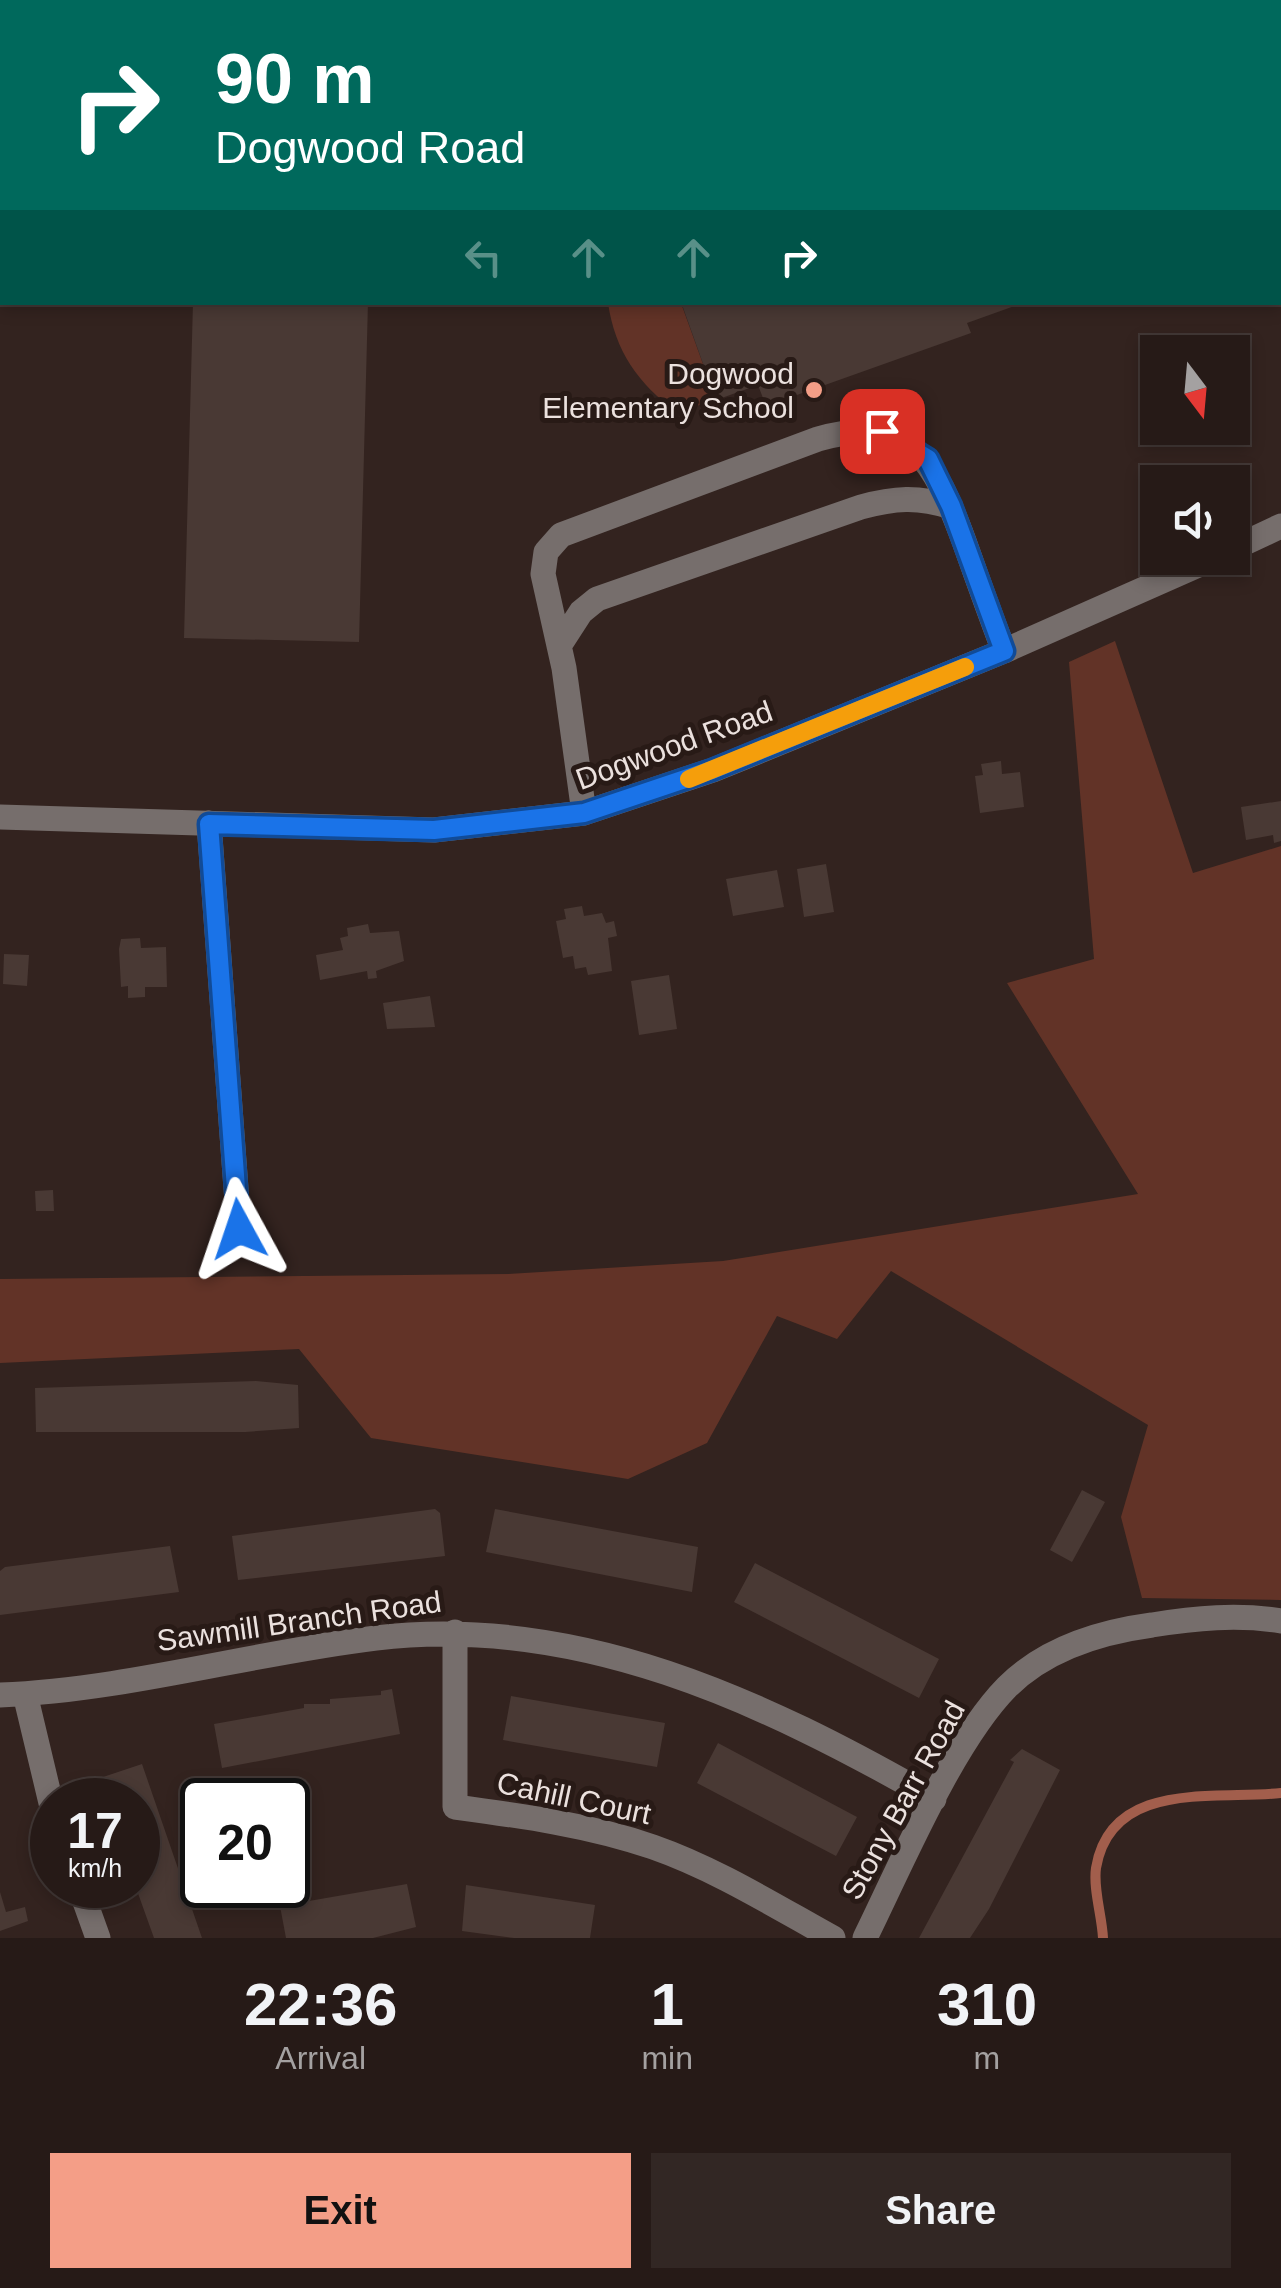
<!DOCTYPE html>
<html lang="en">
<head>
<meta charset="utf-8">
<style>
  body { margin:0; font-family:Helvetica,sans-serif; background:#322724; color:#f1f3f6; height:100vh; display:flex; flex-direction:column; font-size:38px; white-space:nowrap }
  * { box-sizing:border-box; margin:0 }
  p { font-size:32px; color:#a4a1a1 }
  .icon { flex:none; width:55px; height:55px; fill:none; stroke:currentColor; stroke-width:2; stroke-linecap:round; stroke-linejoin:round }
  .map { position:relative; height:1938px; overflow:hidden }
  .sheet { display:flex; flex-direction:column; background:#261a17; flex:1 }
  .sheet>* { flex:none }
  .banner { position:absolute; left:0px; top:0px; width:1282px; height:305px; box-shadow:0 5px 15px #0003,0 0 0 2px #423836; background:#00695c; color:#fff; overflow:hidden }
  .needle { width:65px; rotate:164deg }
  .tools { position:absolute; left:1140px; top:335px; display:grid; gap:20px }
  .tools a { display:grid; place-items:center; width:110px; height:110px; border-radius:0px; background:#261a17; box-shadow:0 5px 15px #0003,0 0 0 2px #423836; font-size:50px }
  .speed { position:absolute; left:30px; top:1778px; display:flex; gap:20px; font-size:50px; font-weight:700; text-align:center }
  .speed>* { display:grid; place-content:center; width:130px; height:130px; border-radius:50%; background:#261a17; box-shadow:0 5px 15px #0003,0 0 0 2px #423836; line-height:1 }
  .speed small { font-size:25px; font-weight:400 }
  .speed .limit { border:5px solid #111; border-radius:15px; background:#fff; color:#111 }
  .pin { position:absolute; display:grid; place-items:center; width:85px; height:85px; color:#fff; margin:-42px; border-radius:20px; box-shadow:0 5px 15px #0006 }
  .me { position:absolute; width:110px; margin:-55px; rotate:355deg; stroke-linejoin:round; filter:drop-shadow(0 0 8px #0008) }
  .turn { display:flex; align-items:center; gap:35px; height:210px; padding:0 50px; font-size:45px }
  .turn .icon { width:130px; height:130px; stroke-width:2.5 }
  .turn b { display:block; font-size:70px; line-height:85px }
  .lanes { display:flex; align-items:center; height:95px; padding:0 50px; background:#0003; justify-content:center; gap:50px; direction:ltr }
  .lanes .off { opacity:.35 }
  .eta { display:flex; justify-content:space-evenly; align-items:center; height:170px; text-align:center }
  .eta b { font-size:60px; font-weight:700; line-height:70px }
  .primary-button { display:flex; gap:20px; margin-top:auto; padding:20px 50px }
  .primary-button a { flex:1; height:115px; border-radius:0px; background:#f49e87; color:#111; font-size:40px; font-weight:700; line-height:115px; text-align:center }
  .primary-button a+a { background:#322724; color:#f1f3f6 }
  .map>svg:first-child { display:block }
  .green { fill:#623327 }
  .lines { fill:none; stroke-linecap:round; stroke-linejoin:round }
  .stream { stroke:#a25e4c; stroke-width:10 }
  .building { fill:#493934 }
  .minor { stroke:#766e6c; stroke-width:25 }
  .route-casing { stroke:#114b97; stroke-width:25 }
  .route { stroke:#1a73e8; stroke-width:18 }
  .slow { stroke:#f59e0b; stroke-width:18 }
  .poi-dot { fill:#f49e87; stroke:#281a16; stroke-width:4 }
  .labels { text-anchor:middle; dominant-baseline:central; stroke-width:10; stroke-linejoin:round; paint-order:stroke }
  .poi-label { font-size:30px; fill:#ebe1de; stroke:#281a16; text-anchor:end }
  .street-label { font-size:30px; fill:#ebe1de; stroke:#281a16 }
</style>
</head>
<body>
<div class="map">
<svg width="1281" height="1938" viewBox="0 0 1281 1938">
  <rect width="100%" height="100%" fill="#33231f"/>
  <path class="green" d="M608,303H681L716,400L677,412C638,384 615,351 608,303Z
    M1115,641L1193,873L1281,846V1600L1142,1598L1121,1517L1148,1425L891,1271L837,1339L777,1316L707,1443L628,1479L371,1438L299,1349L0,1363V1279L508,1274L723,1261L1138,1194L1007,983L1094,959L1069,662Z"/>
  <g class="lines">
    <path class="stream" d="M1103,1938C1102,1916 1093,1889 1096,1868C1111,1779 1217,1800 1281,1793"/>
  </g>
  <path class="building" d="M193,302H368L359,642L184,638Z
    M681,302H1023V303L967,323L971,333L766,406L758,385L716,400Z
    M1001,761L1002,774L1020,772L1024,807L980,813L975,776L983,775L981,764Z
    M1281,801V841L1274,843L1273,835L1246,840L1241,807Z
    M826,864L834,912L804,917L797,869Z
    M777,870L784,907L733,916L726,879Z
    M582,906L584,916L602,913L606,923L614,921L617,936L608,938L612,971L588,975L586,967L575,969L573,956L563,958L556,921L566,919L564,909Z
    M368,924L370,933L399,931L404,961L376,971L377,978L368,979L367,971L320,980L316,955L343,950L340,938L348,936L347,928Z
    M140,938L141,948L166,947L167,987H145V997L128,998V986L121,987L119,949L121,939Z
    M4,954L29,955L27,986L3,984Z
    M669,975L677,1029L639,1035L631,981Z
    M430,996L435,1027L387,1029L383,1003Z
    M53,1190L54,1211H36L35,1191Z
    M256,1381L298,1385L299,1428L245,1432H36L35,1388Z
    M1082,1490L1105,1502L1072,1562L1050,1550Z
    M435,1509L440,1513L445,1556L238,1580L232,1536Z
    M495,1509L698,1547L692,1592L486,1552Z
    M170,1546L179,1592L0,1615V1571L5,1567Z
    M755,1563L939,1659L919,1698L734,1602Z
    M392,1689L400,1734L222,1768L214,1724L304,1708V1704H330V1699L381,1695V1691Z
    M511,1696L665,1723L657,1767L503,1740Z
    M718,1743L857,1817L836,1856L697,1783Z
    M1022,1749L1060,1770L989,1909L970,1938H919L1002,1784L1014,1762L1010,1760Z
    M142,1764L202,1938H154L135,1885L138,1800H108L100,1778Z
    M407,1884L416,1927L373,1938H286L280,1906Z
    M466,1885L595,1905L590,1938H514L462,1931Z
    M0,1892L6,1912L25,1907L28,1921L0,1931Z"/>
  <g class="lines">
    <path class="minor" d="M16,2L17,0
      M0,42L2,37
      M0,217L2,219
      M1232,549L1281,526
      M559,646L581,612L597,599L861,507C894,498 918,496 951,507
      M584,813L564,668L543,574L546,552L561,535L818,439C912,412 935,463 964,541C977,578 990,614 1004,651
      M0,817L434,830L584,813L713,770L1004,651L1214,558
      M209,823L239,1229
      M455,1632V1807C522,1816 589,1825 653,1847C716,1869 775,1906 833,1938
      M25,1694L52,1807
      M0,1695C126,1690 251,1653 376,1638C578,1614 763,1701 934,1799
      M79,1885L98,1938
      M865,1938C901,1865 952,1743 1007,1687C1046,1648 1100,1632 1152,1625C1195,1618 1238,1614 1281,1621"/>
  </g>
  <g class="lines">
    <g class="route-casing">
      <path id="route" d="M239,1229L209,824L434,830L584,813L712,770L1004,651L951,506L928,459L882,431"/>
    </g>
    <use href="#route" class="route"/>
    <path class="slow" d="M689,779L965,667"/>
  </g>
  <circle class="poi-dot" cx="814" cy="390" r="10"/>
  <g class="labels">
    <g class="poi-label">
      <text x="794" y="373">Dogwood<tspan x="794" dy="34">Elementary School</tspan></text>
    </g>
    <g class="street-label">
      <text transform="translate(674 745) rotate(-20)">Dogwood Road</text>
      <text transform="translate(299 1621) rotate(-8)">Sawmill Branch Road</text>
      <text transform="translate(574 1798) rotate(12)">Cahill Court</text>
      <text transform="translate(903 1800) rotate(-61)">Stony Barr Road</text>
    </g>
  </g>
</svg>
<div class="tools">
<a><svg class="needle" viewBox="-14 -14 28 28"><path d="M0-13l5 13h-10z" fill="#e53935"/><path d="M0 13l5-13h-10z" fill="#a4a1a1"/></svg></a>
<a><svg class="icon" aria-label="sound" viewBox="0 0 24 24"><path d="M4 9h4l5-4v14l-5-4H4zM17 9q2 3 0 6"/></svg></a>
</div>
<div class="speed"><div>17<small>km/h</small></div><div class="limit">20</div></div>
<div class="pin" style="left:882px;top:431px;background:#d93025"><svg class="icon" aria-label="arrive" viewBox="0 0 24 24"><path d="M6 21V4h12l-3 4 3 4H6"/></svg></div>
<svg class="me" style="left:239px;top:1229px" viewBox="-20 -20 40 40"><path d="M0-17L14 15 0 8-14 15z" fill="#1a73e8" stroke="#fff" stroke-width="4"/></svg>
<div class="banner">
<div class="turn"><svg class="icon" aria-label="right" viewBox="0 0 24 24"><path d="M7 20v-9h11M14 6l5 5-5 5"/></svg><div><b>90 m</b>Dogwood Road</div></div>
<div class="lanes"><svg class="icon off" aria-label="left" viewBox="0 0 24 24"><path d="M17 20v-9H6M10 6l-5 5 5 5"/></svg><svg class="icon off" aria-label="ahead" viewBox="0 0 24 24"><path d="M12 20V5M6 11l6-6 6 6"/></svg><svg class="icon off" aria-label="ahead" viewBox="0 0 24 24"><path d="M12 20V5M6 11l6-6 6 6"/></svg><svg class="icon" aria-label="right" viewBox="0 0 24 24"><path d="M7 20v-9h11M14 6l5 5-5 5"/></svg></div>
</div>
</div>
<section class="sheet">
<div class="eta">
<div><b>22:36</b><p>Arrival</p></div>
<div><b>1</b><p>min</p></div>
<div><b>310</b><p>m</p></div>
</div>
<div class="primary-button"><a>Exit</a><a>Share</a></div>
</section>
</body>
</html>
